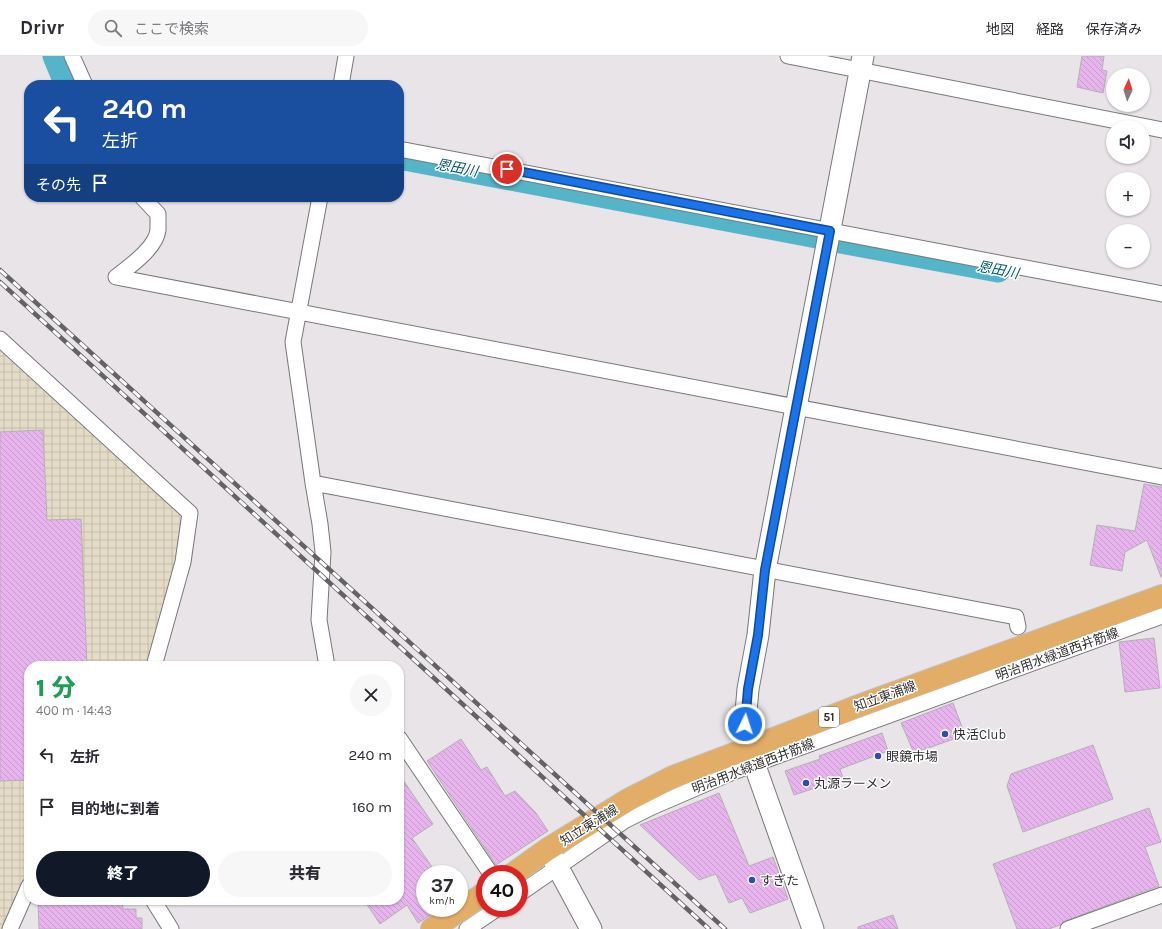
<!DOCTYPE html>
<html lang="ja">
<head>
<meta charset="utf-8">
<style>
  body { margin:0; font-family:Karla,"Noto Sans JP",sans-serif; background:#f7f7f7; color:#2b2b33; height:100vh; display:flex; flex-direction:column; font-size:15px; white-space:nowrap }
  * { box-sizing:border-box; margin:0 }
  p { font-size:13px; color:#7c7c81 }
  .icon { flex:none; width:22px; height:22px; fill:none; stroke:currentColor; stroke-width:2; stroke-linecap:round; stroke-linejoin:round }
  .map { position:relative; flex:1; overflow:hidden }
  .sheet { position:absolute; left:24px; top:605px; width:380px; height:244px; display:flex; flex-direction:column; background:#fff; border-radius:16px; box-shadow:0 1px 3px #0004 }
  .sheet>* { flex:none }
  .guide { position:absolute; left:24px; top:24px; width:380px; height:122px; border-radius:16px; box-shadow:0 1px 3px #0004; background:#1a4fa0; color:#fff; overflow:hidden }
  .needle { width:26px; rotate:4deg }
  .controls { position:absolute; left:1106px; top:12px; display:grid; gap:8px }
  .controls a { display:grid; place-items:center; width:44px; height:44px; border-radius:50%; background:#fff; box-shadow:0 1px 3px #0004; font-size:20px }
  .speed { position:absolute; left:416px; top:809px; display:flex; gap:8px; font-size:20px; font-weight:700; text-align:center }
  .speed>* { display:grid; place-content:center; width:52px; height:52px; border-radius:50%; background:#fff; box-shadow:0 1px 3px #0004; line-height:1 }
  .speed small { font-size:10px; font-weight:400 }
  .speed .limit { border:6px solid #d22; background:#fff; color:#111 }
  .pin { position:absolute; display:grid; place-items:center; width:34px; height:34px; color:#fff; margin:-17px; border:2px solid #fff; border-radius:50%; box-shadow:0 1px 4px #0007 }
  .me { position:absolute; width:44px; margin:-22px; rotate:4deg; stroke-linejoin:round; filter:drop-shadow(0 0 3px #0008) }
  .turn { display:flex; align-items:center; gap:14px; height:84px; padding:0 12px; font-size:18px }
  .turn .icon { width:52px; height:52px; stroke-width:2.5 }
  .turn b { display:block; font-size:28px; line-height:34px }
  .then { display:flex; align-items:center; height:38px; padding:0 12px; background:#0003; gap:8px; font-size:15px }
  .round { display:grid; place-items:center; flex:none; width:42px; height:42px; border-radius:21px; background:#f7f7f7 }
  .overview { display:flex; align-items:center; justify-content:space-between; height:68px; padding:0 12px }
  h1 { font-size:24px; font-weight:800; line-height:30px; color:#1e9e55 }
  .action { display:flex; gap:8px; margin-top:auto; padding:8px 12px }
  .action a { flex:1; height:46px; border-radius:24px; background:#111827; color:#fff; font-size:16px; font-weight:800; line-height:46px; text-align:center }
  .action a+a { background:#f7f7f7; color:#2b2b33 }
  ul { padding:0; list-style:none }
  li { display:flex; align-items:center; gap:12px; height:52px; padding:0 12px }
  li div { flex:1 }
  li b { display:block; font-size:15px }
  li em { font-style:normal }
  header { display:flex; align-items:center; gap:24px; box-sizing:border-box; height:56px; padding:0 20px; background:#fff; border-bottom:1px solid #e1e1e2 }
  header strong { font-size:19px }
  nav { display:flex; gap:22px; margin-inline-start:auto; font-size:14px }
  .search { width:280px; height:36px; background:#f7f7f7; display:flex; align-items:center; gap:10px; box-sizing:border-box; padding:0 14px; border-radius:22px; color:#7c7c81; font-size:15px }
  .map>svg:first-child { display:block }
  .industrial { fill:url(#industrial-grid) }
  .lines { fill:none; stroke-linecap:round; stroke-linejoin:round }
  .river { stroke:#54b5c9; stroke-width:25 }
  .building { fill:url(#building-back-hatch); stroke:#b3b0b4 }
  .street-casing { stroke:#7a777a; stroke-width:17 }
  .secondary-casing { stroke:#7a777a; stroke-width:23 }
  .primary-casing { stroke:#c1c1c1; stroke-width:24 }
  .street { stroke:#fff; stroke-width:15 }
  .secondary { stroke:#fff; stroke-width:21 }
  .primary { stroke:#e2ad66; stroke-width:22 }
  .rail-casing { stroke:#646264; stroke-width:4.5 }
  .rail { stroke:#fff; stroke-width:3; stroke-dasharray:9; stroke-linecap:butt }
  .route-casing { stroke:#114b97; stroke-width:10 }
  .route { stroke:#1a73e8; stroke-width:7 }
  .poi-dot { fill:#294dbc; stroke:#fff; stroke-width:1.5 }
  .labels { text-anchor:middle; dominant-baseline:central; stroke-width:3; stroke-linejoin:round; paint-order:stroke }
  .shield { fill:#fff; stroke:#6f6e6f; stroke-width:1 }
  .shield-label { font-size:12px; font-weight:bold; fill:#313031 }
  .street-label { font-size:13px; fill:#313031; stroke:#fff }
  .poi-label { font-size:13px; fill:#313031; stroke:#fff; text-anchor:start }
  .water-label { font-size:14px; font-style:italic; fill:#015a68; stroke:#fff }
</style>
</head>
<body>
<header>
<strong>Drivr</strong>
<div class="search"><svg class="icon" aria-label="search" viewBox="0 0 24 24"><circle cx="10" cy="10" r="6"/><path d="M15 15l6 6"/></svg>ここで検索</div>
<nav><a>地図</a><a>経路</a><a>保存済み</a></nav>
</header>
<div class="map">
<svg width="1162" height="873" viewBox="0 0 1162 873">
  <defs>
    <pattern id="industrial-grid" width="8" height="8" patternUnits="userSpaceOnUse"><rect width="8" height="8" fill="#e4dbc6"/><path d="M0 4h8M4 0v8" fill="none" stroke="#c4bcab"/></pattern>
    <pattern id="building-back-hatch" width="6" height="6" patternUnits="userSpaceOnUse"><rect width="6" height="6" fill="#e7b4ed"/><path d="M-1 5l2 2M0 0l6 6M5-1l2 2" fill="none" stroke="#c79bcc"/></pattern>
  </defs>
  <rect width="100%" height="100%" fill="#e8e4e8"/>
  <path class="industrial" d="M0,292L180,457L182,481L167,551L147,610H29V817L6,873H0Z"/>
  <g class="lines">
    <path class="river" d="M55,0L67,29
      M399,101L822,181
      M835,184L998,214"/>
  </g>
  <path class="building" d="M1082,0H1104L1102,14L1107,15L1103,37L1077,31Z
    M43,374L47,464L81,463L87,610H29V724L0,725V376Z
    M1144,428L1162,431V521H1161L1147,484L1125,496L1122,515L1090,509L1097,469L1135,475Z
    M1154,582L1160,632L1125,636L1119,586Z
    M953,647L965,679L914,697L901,667Z
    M882,677L888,695L840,713L843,722L823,727L824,729L794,739L785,715L820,703L819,700Z
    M461,683L481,714L487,711L505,740L515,735L536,757L548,775L496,809L427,705Z
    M1093,689L1113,743L1023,776L1007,730L1011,718Z
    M399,718L433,768L412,782L437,818H425V852H441L418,867L407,849L380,868L364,844H399Z
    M719,737L749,810L773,801L788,843L750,857L742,842L729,847L716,818L699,824L640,769Z
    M1149,752L1161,786L1145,791L1159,830L1065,865L1060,869L1049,873H1017L993,808Z
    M38,844L122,845L123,853H136V862H142V873H39Z
    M893,859L898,873H858V871Z"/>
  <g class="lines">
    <g class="street-casing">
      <path id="street" d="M72,0L85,29
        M788,0L1162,74
        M341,29L346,0
        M399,93L1162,238
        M142,141L158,158C158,163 158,169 158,174C156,192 130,210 116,221L1162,421
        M320,141L293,286L313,427L320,468L323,496L319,564L327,610
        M0,283L190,457L183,506L154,610
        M313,427L1016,561L1018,571
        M399,682L491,818
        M519,838L624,765L652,751L733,716L774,701L1162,560
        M153,844L171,873
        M10,873L29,830
        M467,873L498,852
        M1068,873L1162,839"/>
    </g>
    <g class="secondary-casing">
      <path id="secondary" d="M548,793L591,873
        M813,873L749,693L745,668L748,633L758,579L765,514L863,0"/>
    </g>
    <g class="primary-casing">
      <path id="primary" d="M513,818L548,793L628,744L673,721L776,682L864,648L1162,540
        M432,873L485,837"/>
    </g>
    <use href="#street" class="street"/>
    <use href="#secondary" class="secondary"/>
    <use href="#primary" class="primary"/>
    <g class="rail-casing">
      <path id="rail" d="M0,214L725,873
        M0,226L709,873"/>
    </g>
    <use href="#rail" class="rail"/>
  </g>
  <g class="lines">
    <g class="route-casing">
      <path id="route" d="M507,113L830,175L765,514L758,579L748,633L745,668"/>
    </g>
    <use href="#route" class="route"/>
  </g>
  <g class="poi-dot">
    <circle cx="945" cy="678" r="4"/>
    <circle cx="878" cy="700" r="4"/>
    <circle cx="806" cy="727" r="4"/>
    <circle cx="752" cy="824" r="4"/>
  </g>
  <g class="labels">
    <rect class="shield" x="819" y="651" width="20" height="20" rx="3"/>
    <g class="shield-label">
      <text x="829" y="661">51</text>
    </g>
    <g class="street-label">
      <text transform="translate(1057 598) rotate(-20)">明治用水緑道西井筋線</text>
      <text transform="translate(885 640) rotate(-20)">知立東浦線</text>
      <text transform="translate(753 710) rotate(-21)">明治用水緑道西井筋線</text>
      <text transform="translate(589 769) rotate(-32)">知立東浦線</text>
    </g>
    <g class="poi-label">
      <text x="953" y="678">快活Club</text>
      <text x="886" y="700">眼鏡市場</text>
      <text x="814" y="727">丸源ラーメン</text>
      <text x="760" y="824">すぎた</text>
    </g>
    <g class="water-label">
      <text transform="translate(457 112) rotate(11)">恩田川</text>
      <text transform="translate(998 214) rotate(11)">恩田川</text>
    </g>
  </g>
</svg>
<div class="controls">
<a><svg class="needle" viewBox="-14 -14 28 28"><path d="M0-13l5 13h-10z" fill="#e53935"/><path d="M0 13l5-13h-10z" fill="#7c7c81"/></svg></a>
<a><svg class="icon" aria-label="sound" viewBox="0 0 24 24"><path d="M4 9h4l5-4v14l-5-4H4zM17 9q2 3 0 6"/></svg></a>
<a>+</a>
<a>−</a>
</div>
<div class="speed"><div>37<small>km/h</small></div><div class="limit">40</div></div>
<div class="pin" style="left:507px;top:113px;background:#d93025"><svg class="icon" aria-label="arrive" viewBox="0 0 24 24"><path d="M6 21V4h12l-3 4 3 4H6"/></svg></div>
<svg class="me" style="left:745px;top:668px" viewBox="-20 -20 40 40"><circle r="17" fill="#1a73e8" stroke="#fff" stroke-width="3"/><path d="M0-11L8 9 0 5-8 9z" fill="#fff"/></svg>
<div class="guide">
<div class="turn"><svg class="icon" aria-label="left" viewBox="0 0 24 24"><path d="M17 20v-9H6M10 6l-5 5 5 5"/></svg><div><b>240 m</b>左折</div></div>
<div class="then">その先<svg class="icon" aria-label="arrive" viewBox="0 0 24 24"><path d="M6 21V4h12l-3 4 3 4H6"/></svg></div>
</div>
<section class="sheet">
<div class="overview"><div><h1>1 分</h1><p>400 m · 14:43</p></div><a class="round"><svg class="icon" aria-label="close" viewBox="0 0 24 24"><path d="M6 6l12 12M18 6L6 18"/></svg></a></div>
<ul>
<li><svg class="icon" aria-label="left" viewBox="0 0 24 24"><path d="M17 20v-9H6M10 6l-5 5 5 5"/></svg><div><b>左折</b></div><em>240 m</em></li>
<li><svg class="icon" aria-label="arrive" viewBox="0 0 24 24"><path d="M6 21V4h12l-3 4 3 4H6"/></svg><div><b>目的地に到着</b></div><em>160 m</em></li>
</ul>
<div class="action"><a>終了</a><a>共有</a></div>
</section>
</div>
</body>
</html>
